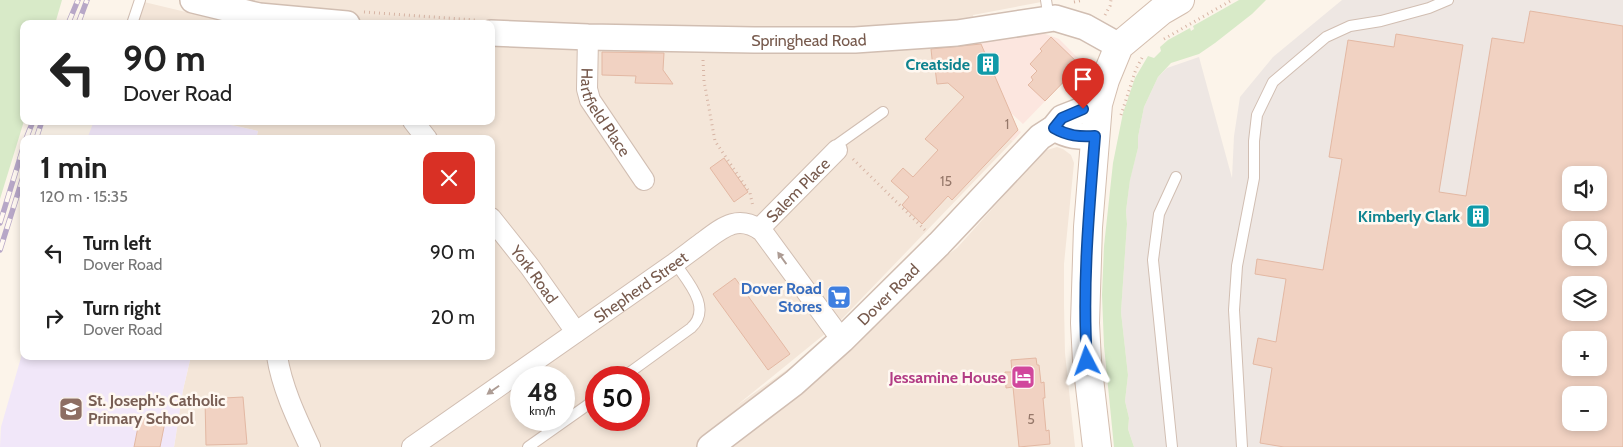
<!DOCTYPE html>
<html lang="en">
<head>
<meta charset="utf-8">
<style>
  body { margin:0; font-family:Cabin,sans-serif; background:#f2f2f2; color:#222; height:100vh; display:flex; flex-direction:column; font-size:19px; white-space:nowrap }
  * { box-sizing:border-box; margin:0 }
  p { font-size:16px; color:#767676 }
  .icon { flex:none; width:28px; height:28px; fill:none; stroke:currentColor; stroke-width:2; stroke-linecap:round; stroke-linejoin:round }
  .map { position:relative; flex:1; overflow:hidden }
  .side { position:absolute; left:20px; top:135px; width:475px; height:225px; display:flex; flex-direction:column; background:#fff; border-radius:10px; box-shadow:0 2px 8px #0003 }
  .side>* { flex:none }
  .guide { position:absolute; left:20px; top:20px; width:475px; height:105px; border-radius:10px; box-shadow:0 2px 8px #0003; background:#fff; color:#222; overflow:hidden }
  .buttons { position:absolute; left:1562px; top:166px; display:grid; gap:10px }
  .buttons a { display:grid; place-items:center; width:45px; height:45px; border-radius:10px; background:#fff; box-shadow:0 2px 8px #0003; font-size:25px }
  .speed { position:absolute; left:510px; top:366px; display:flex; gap:10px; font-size:25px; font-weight:700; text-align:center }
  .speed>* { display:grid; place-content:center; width:65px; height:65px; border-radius:50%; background:#fff; box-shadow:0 2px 8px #0003; line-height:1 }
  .speed small { font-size:12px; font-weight:400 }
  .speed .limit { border:8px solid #d22; background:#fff; color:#111 }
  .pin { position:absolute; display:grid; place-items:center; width:42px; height:42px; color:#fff; margin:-51px -21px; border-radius:50% 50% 50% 0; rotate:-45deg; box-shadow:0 0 5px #0007 }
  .pin .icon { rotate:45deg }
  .me { position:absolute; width:55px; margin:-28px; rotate:356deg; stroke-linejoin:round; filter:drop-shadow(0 0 4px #0008) }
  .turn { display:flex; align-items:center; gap:18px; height:105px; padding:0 20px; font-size:22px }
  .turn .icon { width:65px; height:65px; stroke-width:2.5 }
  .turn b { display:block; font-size:35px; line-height:42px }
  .round { display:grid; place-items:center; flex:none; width:52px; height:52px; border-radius:10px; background:#f2f2f2 }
  .headline { display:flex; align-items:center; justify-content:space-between; height:85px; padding:0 20px }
  h1 { font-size:30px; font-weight:800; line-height:38px }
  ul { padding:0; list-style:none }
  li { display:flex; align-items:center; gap:15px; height:65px; padding:0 20px }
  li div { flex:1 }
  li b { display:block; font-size:19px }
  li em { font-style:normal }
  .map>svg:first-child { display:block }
  .residential { fill:#f4e6d9; fill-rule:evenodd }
  .commercial { fill:#fce6df }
  .industrial { fill:#eee7e3; fill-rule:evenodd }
  .education { fill:#f1e7f9 }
  .green { fill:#d8eac8 }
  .building { fill:#f1d2c2; stroke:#e3b8a3; fill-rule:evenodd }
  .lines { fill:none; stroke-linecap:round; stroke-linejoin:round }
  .service-casing { stroke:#d1beb2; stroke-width:12 }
  .minor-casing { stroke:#d1beb2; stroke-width:22 }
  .tertiary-casing { stroke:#d1beb2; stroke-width:28 }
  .secondary-casing { stroke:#d4beaf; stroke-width:30 }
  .path { stroke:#d7b5a5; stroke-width:3; stroke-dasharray:1 4; stroke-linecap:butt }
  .service { stroke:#fff; stroke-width:10 }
  .minor { stroke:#fff; stroke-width:20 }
  .tertiary { stroke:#fff; stroke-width:25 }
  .secondary { stroke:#fff; stroke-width:28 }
  .rail-casing { stroke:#b7a7c7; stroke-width:5.5 }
  .rail { stroke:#fff8f1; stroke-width:4; stroke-dasharray:11; stroke-linecap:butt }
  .oneway { fill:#ad9c94 }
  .route-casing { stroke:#114b97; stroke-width:12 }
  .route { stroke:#1a73e8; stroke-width:9 }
  .labels { text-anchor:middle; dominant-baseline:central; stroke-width:5; stroke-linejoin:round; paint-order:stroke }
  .number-label { font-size:14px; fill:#96786a }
  .street-label { font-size:16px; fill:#775a4d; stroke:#fff8f1 }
  .culture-label { font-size:16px; font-weight:bold; fill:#0d838f; stroke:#fff8f1; text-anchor:end }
  .shop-label { font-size:16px; font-weight:bold; fill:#366cbe; stroke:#fff8f1; text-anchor:end }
  .hotel-label { font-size:16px; font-weight:bold; fill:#b23c85; stroke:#fff8f1; text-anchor:end }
  .education-label { font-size:16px; font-weight:bold; fill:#785e54; stroke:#fff8f1; text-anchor:start }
</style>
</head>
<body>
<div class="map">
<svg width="1623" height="447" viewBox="0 0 1623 447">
  <rect width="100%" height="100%" fill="#fcf4ea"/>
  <path class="residential" d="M239,0H1052L973,15L978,41L1009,139L1013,141L837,324L736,406L957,248L1044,151L1057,147L1063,149L1071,155L1074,163L1064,264V305L1065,353L1075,447H174L183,390L191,356H491V139H256L258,131L216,121H491V24H251ZM521,378H564V420H521ZM596,378H639V420H596Z
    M144,2L236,24H137Z"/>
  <path class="commercial" d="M1040,32L1059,39L1078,58L1080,65L1023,124L1011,113L1018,130L1021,132L1013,141L1009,139L982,86L978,41Z"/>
  <path class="industrial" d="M1342,0H1623V447H1134L1128,429L1129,418L1125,401L1128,375L1121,312L1127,224L1126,211L1130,179L1138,148V137L1144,107L1158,77L1167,68L1199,57L1232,178L1234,136L1240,97L1273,57ZM1571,175H1599V202H1571ZM1571,230H1599V258H1571ZM1571,285H1599V312H1571ZM1571,340H1599V368H1571ZM1571,395H1599V422H1571Z"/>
  <path class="education" d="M94,121H212L258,131L256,139H87Z
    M24,347V356H191L183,390L174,447H0L1,427Z"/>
  <path class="green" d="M0,0H62L55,24H24V121L0,199Z
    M1239,0H1266L1252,14L1215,43L1199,54L1171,63L1158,77L1144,107L1138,137V148L1130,180L1126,211L1127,224L1121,312L1128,375L1125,401L1129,418L1128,429L1134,447H1114L1104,346L1102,295L1104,246L1113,163L1123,113L1135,78L1148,56L1154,58L1161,51L1160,47L1168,40L1190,28L1191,31L1194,29L1193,26Z"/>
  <path class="building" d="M1530,11L1623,26V447H1284L1260,443L1272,368L1253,364L1258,338L1276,342L1286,279L1255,274L1257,259L1323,270L1342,159L1329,157L1348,40L1394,47L1396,34L1463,45L1439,192L1466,196L1492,38L1524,43ZM1571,175H1599V202H1571ZM1571,230H1599V258H1571ZM1571,285H1599V312H1571ZM1571,340H1599V368H1571ZM1571,395H1599V422H1571Z
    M1051,37L1080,65L1045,101L1028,85L1033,80L1031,77L1037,71L1030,64L1042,51L1040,49Z
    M981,44L1018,130L952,200L948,196L922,224L902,205L909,197L891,181L903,168L913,177L938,150L925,139L964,97L948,83L937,84L935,68H933L931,49Z
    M602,52L664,53L663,70L673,84L635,83L636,76L602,75Z
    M724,158L748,192L734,202L710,168Z
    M735,278L790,354L768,370L713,294Z
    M1036,358L1037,365H1039L1041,383L1044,382L1045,398H1043L1046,431L1049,430L1050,444L1019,447L1013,387L1006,388L1005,372H1012L1011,360Z
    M243,397L247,444L206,445L205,399Z
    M140,417L165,422L160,447H134Z"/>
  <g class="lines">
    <g class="service-casing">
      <path id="service" d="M1046,0L1049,19
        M132,24L140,0
        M837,150L838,144L883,112
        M622,378L691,328C713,308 687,281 675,263
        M528,447L596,399
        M1172,447L1153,260L1159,214L1176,177
        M1242,447L1234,310L1237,266L1254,178V141L1257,115L1273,82L1326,37L1350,26L1381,21L1429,8L1448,0"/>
    </g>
    <g class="minor-casing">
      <g id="minor">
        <path id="s1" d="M588,37L587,89L590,100L644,180"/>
        <path d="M413,121L427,139"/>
        <path id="s2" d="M491,218L530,267L576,332"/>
        <path id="s3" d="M759,229L837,150"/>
        <path d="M277,356C282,388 297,419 310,447"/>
        <path id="s4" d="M412,447L675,263C684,256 694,249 703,242C723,227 738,214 762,231L842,340"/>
      </g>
    </g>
    <g class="tertiary-casing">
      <g id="tertiary">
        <path d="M193,0L259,16L347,24"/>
        <path id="s5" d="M491,33L588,37L754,40H855L957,33L1055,18L1085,27L1119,46"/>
        <path d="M1054,128C1068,136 1079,137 1095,136"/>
        <path id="s6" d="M710,447L794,383L842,340L939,244L1040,137L1054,128L1062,118L1098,104"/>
      </g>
    </g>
    <g class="secondary-casing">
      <path id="secondary" d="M1097,447L1087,361L1085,323L1088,227L1098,104L1105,80L1119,46L1161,11L1180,0"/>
    </g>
    <path class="path" d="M1074,2L1083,0
      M364,12L475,20
      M1105,15L1110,6L1111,0
      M1164,39L1232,0
      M703,60L704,81L715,141L750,193L753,207
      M1121,115L1136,69L1143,56
      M853,159L925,230"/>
    <use href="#service" class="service"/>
    <use href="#minor" class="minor"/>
    <use href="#tertiary" class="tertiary"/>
    <use href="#secondary" class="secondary"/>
    <g class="rail-casing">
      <path id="rail" d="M68,24L78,0
        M78,24L87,0
        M26,139L33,121
        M36,139L42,121
        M0,223L24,145
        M0,250L24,174"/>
    </g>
    <use href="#rail" class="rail"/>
  </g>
  <defs><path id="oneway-solid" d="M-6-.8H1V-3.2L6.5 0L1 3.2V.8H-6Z" transform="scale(1.25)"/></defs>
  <g class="oneway">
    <use href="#oneway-solid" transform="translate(782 258) rotate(-126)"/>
    <use href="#oneway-solid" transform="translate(493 390) rotate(145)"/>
  </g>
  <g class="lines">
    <g class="route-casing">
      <path id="route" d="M1083,109L1062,118L1054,128C1068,136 1079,137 1095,136C1089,211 1082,286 1087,361"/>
    </g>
    <use href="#route" class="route"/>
  </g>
  <defs>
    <g id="building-square" transform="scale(1.25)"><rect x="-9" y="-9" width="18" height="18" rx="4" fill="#0f9aa8" stroke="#fff8f1"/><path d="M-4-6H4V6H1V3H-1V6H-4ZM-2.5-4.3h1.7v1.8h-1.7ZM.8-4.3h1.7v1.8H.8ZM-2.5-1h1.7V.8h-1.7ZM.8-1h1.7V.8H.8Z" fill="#fff"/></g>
    <g id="supermarket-square" transform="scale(1.25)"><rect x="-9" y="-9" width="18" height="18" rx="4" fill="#3f7fe0" stroke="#fff8f1"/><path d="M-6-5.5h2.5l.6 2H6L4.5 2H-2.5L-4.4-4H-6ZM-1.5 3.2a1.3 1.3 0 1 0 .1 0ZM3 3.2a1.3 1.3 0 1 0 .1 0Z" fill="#fff"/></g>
    <g id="hotel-square" transform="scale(1.25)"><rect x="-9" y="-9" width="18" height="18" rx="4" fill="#d1479c" stroke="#fff8f1"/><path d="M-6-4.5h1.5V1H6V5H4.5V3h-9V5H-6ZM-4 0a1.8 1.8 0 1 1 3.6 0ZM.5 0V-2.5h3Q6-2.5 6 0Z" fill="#fff"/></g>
    <g id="school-square" transform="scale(1.25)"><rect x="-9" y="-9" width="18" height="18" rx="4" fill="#8d6e63" stroke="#fff8f1"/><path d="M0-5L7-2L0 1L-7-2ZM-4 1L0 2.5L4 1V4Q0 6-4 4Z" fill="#fff"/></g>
  </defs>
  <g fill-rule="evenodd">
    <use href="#building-square" x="988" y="64"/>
    <use href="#building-square" x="1478" y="216"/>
    <use href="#supermarket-square" x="839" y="297"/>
    <use href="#hotel-square" x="1023" y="377"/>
    <use href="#school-square" x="71" y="409"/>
  </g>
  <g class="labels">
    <g class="number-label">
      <text x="1007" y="124">1</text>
      <text x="946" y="181">15</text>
      <text x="1031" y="419">5</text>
    </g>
    <g class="street-label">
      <text stroke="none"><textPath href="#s5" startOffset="318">Springhead Road</textPath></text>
      <text stroke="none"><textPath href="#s1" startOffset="80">Hartfield Place</textPath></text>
      <text stroke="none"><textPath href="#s3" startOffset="55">Salem Place</textPath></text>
      <text stroke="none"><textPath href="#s2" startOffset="71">York Road</textPath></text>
      <text stroke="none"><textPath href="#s4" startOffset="279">Shepherd Street</textPath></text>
      <text stroke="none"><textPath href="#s6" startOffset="235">Dover Road</textPath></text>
    </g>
    <g class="culture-label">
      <text x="970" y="64">Creatside</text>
      <text x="1460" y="216">Kimberly Clark</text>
    </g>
    <g class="shop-label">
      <text x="822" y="288">Dover Road<tspan x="822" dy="18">Stores</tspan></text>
    </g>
    <g class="hotel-label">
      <text x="1006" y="377">Jessamine House</text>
    </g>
    <g class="education-label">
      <text x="88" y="400">St. Joseph's Catholic<tspan x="88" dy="18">Primary School</tspan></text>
    </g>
  </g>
</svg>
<div class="buttons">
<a><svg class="icon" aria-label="sound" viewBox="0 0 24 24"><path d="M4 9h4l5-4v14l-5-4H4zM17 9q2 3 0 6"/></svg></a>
<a><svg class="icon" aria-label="search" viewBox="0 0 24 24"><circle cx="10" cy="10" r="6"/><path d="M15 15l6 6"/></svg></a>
<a><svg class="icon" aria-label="layers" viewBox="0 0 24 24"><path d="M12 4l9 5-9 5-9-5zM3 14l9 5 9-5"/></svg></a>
<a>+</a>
<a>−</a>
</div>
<div class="speed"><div>48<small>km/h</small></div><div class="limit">50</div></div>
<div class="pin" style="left:1083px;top:109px;background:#d93025"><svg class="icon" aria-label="arrive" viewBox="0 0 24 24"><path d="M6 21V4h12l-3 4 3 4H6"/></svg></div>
<svg class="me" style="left:1087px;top:361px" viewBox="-20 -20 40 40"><path d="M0-17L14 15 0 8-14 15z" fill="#1a73e8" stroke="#fff" stroke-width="4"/></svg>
<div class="guide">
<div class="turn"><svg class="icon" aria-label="left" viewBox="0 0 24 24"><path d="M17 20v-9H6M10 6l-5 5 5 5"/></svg><div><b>90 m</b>Dover Road</div></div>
</div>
<section class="side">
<div class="headline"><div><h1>1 min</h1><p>120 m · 15:35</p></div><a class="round" style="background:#d93025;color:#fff"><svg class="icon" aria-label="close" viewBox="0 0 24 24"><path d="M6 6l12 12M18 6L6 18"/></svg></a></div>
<ul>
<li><svg class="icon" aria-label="left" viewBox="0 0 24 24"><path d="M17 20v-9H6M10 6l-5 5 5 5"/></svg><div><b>Turn left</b><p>Dover Road</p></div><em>90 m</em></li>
<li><svg class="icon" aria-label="right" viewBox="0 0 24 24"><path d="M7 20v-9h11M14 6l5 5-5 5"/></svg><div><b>Turn right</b><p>Dover Road</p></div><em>20 m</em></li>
</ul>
</section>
</div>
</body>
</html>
